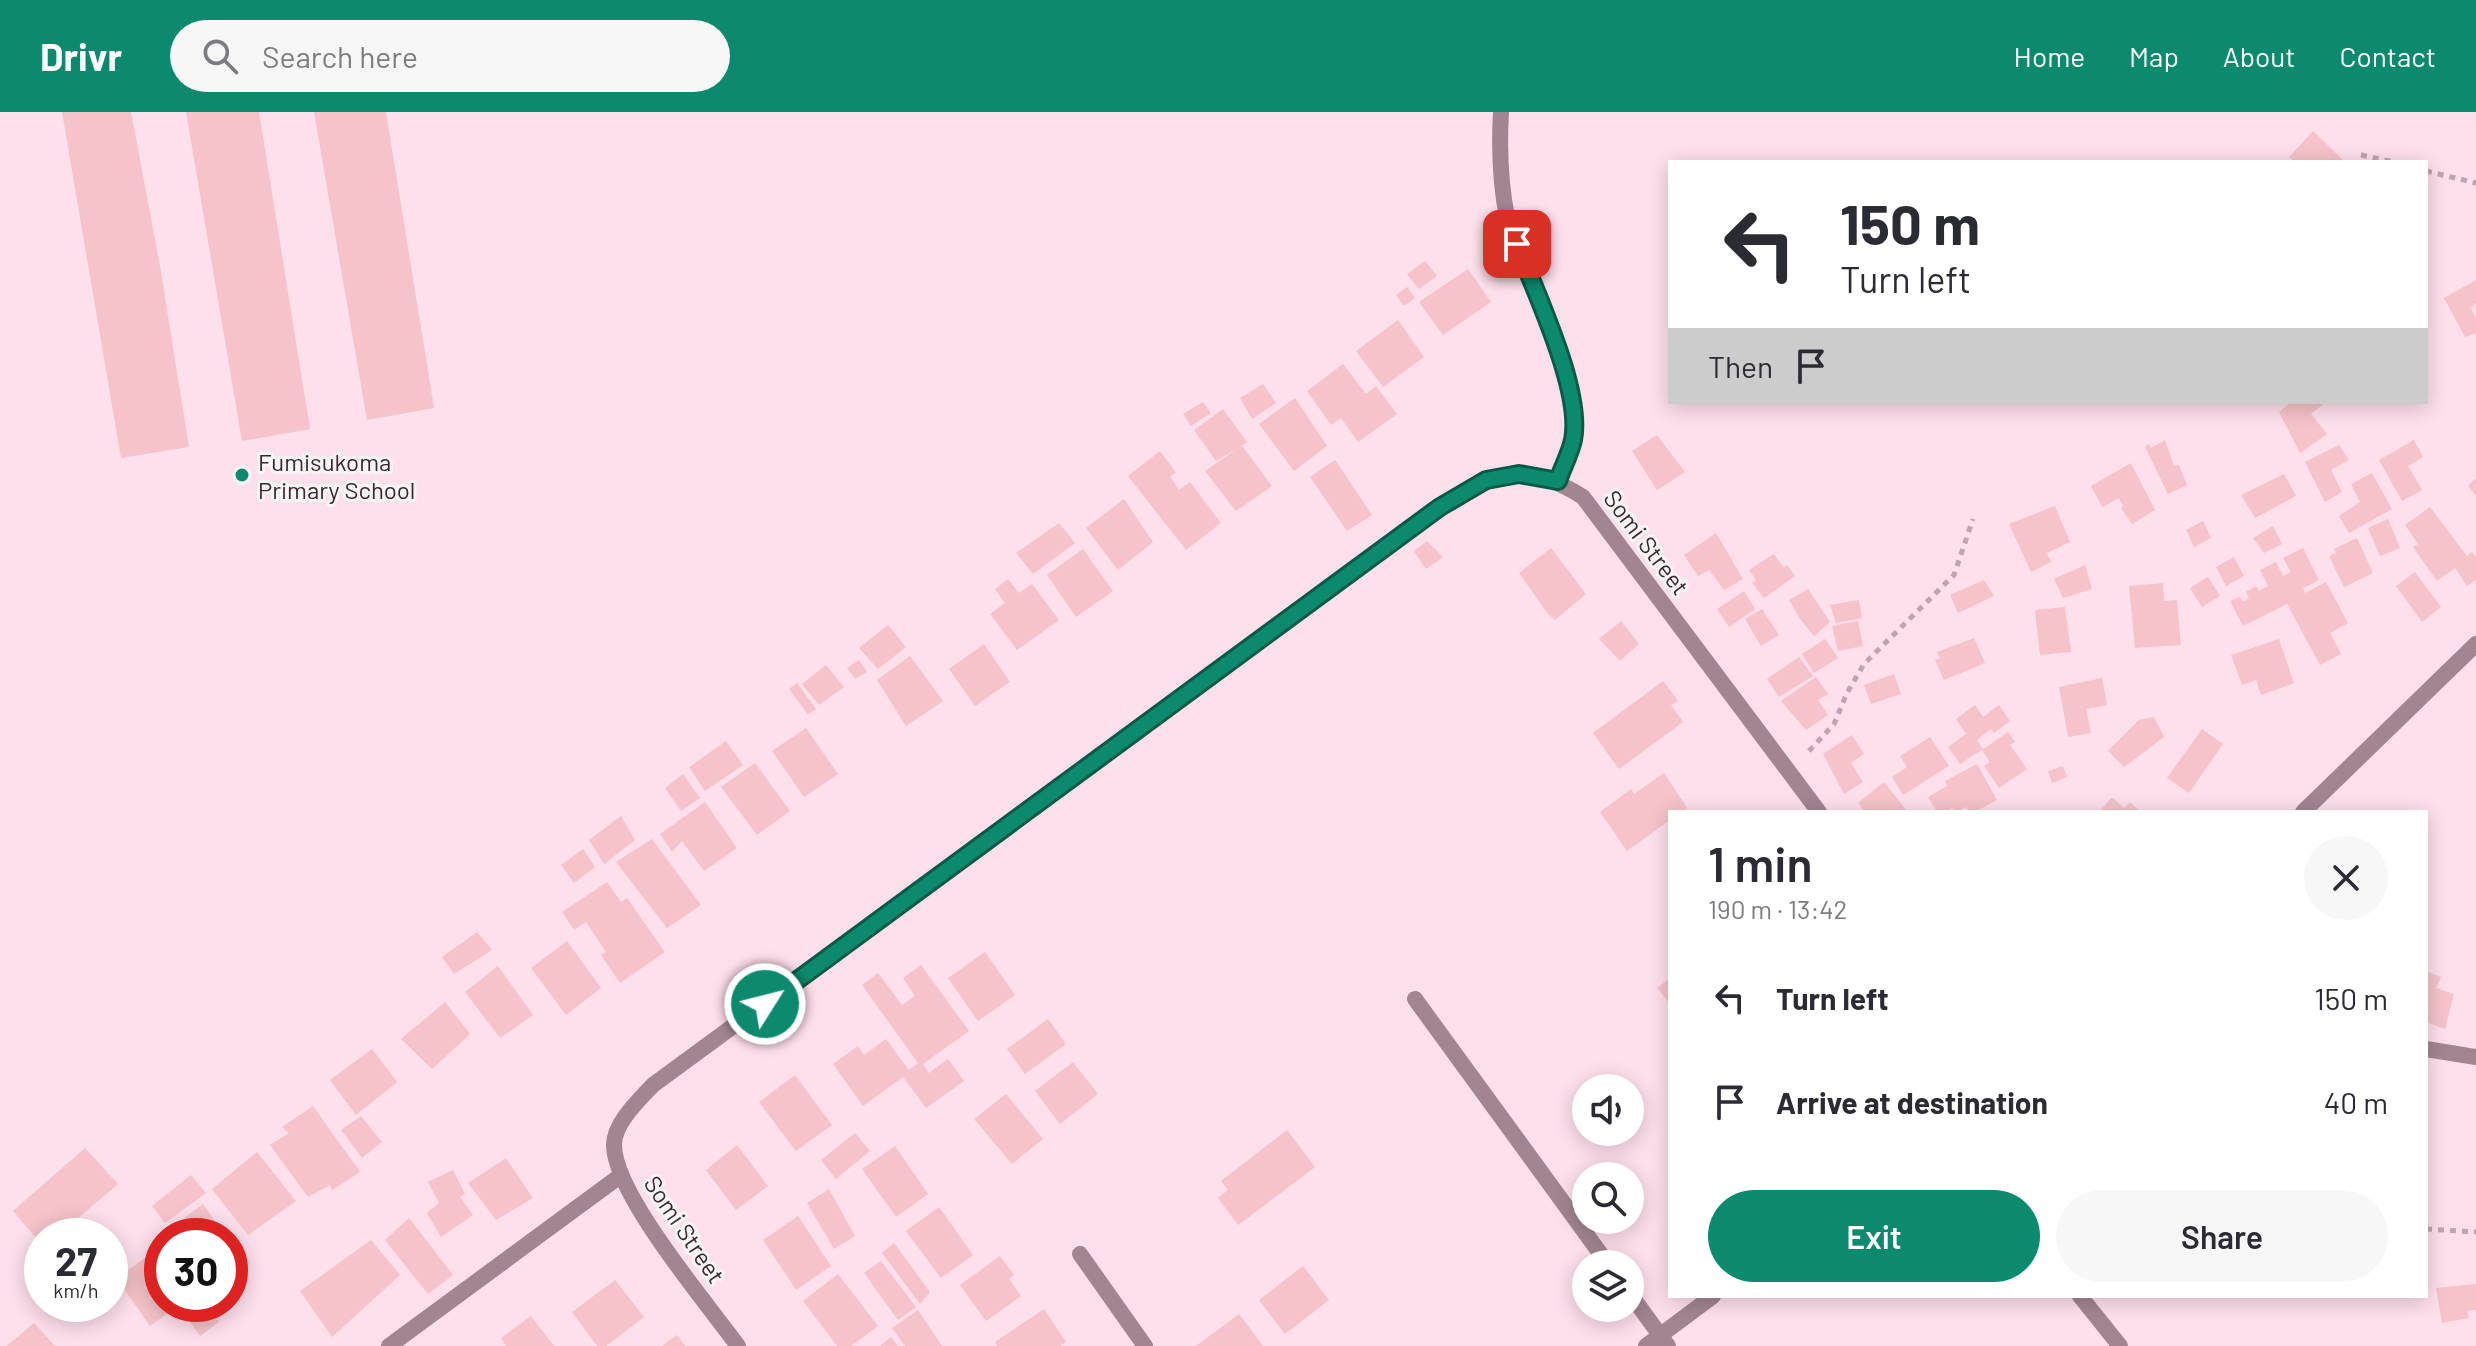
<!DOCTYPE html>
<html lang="en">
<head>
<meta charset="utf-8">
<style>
  body { margin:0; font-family:Barlow,sans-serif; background:#f7f7f7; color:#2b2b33; height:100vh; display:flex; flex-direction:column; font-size:30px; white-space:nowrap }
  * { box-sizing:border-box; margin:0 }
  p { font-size:26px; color:#7c7c81 }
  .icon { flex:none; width:44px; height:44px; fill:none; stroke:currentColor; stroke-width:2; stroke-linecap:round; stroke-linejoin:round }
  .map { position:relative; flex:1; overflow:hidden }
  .drawer { position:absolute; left:1668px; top:698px; width:760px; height:488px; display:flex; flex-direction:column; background:#fff; border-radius:0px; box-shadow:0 4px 20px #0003 }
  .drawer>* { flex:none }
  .top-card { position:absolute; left:1668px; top:48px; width:760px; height:244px; border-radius:0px; box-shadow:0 4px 20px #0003; background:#fff; color:#2b2b33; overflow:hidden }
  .tools { position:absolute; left:1572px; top:962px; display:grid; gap:16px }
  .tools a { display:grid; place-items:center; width:72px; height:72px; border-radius:50%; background:#fff; box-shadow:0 4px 20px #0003; font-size:40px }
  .speed { position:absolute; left:24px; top:1106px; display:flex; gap:16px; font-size:40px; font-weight:700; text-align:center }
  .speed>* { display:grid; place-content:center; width:104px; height:104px; border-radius:50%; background:#fff; box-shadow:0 4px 20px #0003; line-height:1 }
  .speed small { font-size:20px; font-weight:400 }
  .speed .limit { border:12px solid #d22; background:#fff; color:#111 }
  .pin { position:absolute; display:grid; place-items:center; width:68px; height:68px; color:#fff; margin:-34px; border-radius:16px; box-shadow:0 4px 12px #0006 }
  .me { position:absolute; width:88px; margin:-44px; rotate:54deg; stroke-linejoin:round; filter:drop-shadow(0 0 6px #0008) }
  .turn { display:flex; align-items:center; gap:28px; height:168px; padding:0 40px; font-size:36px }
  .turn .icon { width:104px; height:104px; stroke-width:2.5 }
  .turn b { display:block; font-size:56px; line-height:68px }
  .then { display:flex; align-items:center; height:76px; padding:0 40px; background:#0003; gap:16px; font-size:30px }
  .round { display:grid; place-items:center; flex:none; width:84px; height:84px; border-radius:42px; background:#f7f7f7 }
  .summary { display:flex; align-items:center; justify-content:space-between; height:136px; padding:0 40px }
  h1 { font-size:48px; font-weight:600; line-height:60px }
  .button { display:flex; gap:16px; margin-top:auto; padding:16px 40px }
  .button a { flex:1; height:92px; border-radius:48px; background:#0c8a6d; color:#fff; font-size:32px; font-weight:600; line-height:92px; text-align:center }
  .button a+a { background:#f7f7f7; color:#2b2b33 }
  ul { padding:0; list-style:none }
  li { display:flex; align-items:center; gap:24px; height:104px; padding:0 40px }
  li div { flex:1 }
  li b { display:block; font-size:30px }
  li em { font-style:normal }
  header { display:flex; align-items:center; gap:48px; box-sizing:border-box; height:112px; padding:0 40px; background:#0c8a6d; color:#fff }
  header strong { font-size:38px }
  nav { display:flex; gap:44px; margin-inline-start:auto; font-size:28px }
  .search { width:560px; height:72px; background:#f7f7f7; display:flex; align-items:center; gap:20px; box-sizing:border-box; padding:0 28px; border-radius:44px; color:#7c7c81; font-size:30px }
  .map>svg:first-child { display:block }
  .building { fill:#f5c3c9 }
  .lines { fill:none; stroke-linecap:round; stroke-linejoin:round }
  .path { stroke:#c1a3b0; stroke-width:5; stroke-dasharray:6 6; stroke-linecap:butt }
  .lane { stroke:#a28591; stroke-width:16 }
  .street { stroke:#a28591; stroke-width:16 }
  .route-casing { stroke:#085a47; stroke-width:20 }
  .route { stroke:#0c8a6d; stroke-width:14 }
  .poi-dot { fill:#0c8a6d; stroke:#f6f6f6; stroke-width:3 }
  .labels { text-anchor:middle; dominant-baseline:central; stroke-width:6; stroke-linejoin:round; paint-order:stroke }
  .poi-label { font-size:24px; fill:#402431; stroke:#f6f6f6; text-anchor:start }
  .street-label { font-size:24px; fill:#402431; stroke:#f6f6f6 }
</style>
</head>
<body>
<header>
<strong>Drivr</strong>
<div class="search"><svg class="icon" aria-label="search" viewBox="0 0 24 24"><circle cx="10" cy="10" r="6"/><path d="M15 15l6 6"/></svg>Search here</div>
<nav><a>Home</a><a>Map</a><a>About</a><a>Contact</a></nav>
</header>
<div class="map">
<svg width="2476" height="1234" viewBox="0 0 2476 1234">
  <rect width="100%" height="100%" fill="#fedfec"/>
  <path class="building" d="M62,0H131L160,154L189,335L121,346Z
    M186,0H259L310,317L242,329Z
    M314,0H386L434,296L367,308Z
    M2313,19L2345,50H2295L2289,45Z
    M1425,149L1437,164L1419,177L1407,162Z
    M1468,157L1491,190L1443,223L1419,190Z
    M2476,168V191L2471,196L2476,206V221L2465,225L2444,186Z
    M1407,175L1415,186L1404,194L1396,183Z
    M1398,208L1424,245L1383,275L1356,239Z
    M1343,252L1366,282L1376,274L1397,302L1358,330L1341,306L1331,313L1307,279Z
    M1263,272L1276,291L1252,307L1240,286Z
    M1295,286L1327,334L1294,359L1259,312Z
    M1203,290L1211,301L1191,314L1183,302Z
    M2292,290H2326L2311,302L2327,322L2300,341L2279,300Z
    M1223,297L1247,330L1242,334L1272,374L1236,399L1205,359L1238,336L1216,349L1194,318Z
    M1657,323L1685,360L1657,378L1632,339Z
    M2165,328L2174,354L2179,353L2187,373L2168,382L2145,335L2149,332L2151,336Z
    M2414,328L2423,345L2408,354L2422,378L2402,389L2379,348Z
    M2339,333L2349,348L2331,358L2342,380L2325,390L2305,350Z
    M1160,339L1176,361L1170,364L1179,378L1190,370L1221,411L1186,438L1128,364Z
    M1335,348L1372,403L1347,419L1310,365Z
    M2131,351L2155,398L2132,412L2121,396L2123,394L2119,386L2102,395L2091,374Z
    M2372,361L2392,397L2349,421L2339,404L2360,390L2351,372Z
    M2284,362L2296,384L2255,406L2241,383Z
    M2476,366V384L2468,374Z
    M1124,387L1153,430L1118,458L1086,416Z
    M2055,394L2070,430L2047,441L2051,450L2031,460L2009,412Z
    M2430,395L2467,444L2472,440L2476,445V468L2467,474L2455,456L2437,469L2413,435L2418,432L2405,413Z
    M2388,407L2400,436L2380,444L2368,416Z
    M2203,409L2211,426L2194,435L2186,418Z
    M1059,411L1075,431L1033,462L1016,441Z
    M2273,414L2282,432L2264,441L2253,426Z
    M1716,421L1743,467L1724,478L1709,458L1698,464L1684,443Z
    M2357,426L2373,461L2344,475L2329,444L2336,441L2334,437Z
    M1427,429L1443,445L1426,457L1414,439Z
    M1551,436L1586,482L1555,508L1548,502L1519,461Z
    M2303,436L2319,468L2303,476L2305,481L2326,470L2348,511L2330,521L2341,542L2320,553L2287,492L2243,514L2230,489L2240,485L2243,490L2249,486L2246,480L2256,474L2259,479L2268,474L2260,458L2276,450L2283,464L2291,460L2283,446Z
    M1083,437L1113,479L1076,505L1047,463Z
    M1774,442L1784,456L1787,453L1795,464L1764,486L1752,471L1756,468L1749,458Z
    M2234,445L2244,464L2226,474L2216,455Z
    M2085,453L2092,477L2063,486L2054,467Z
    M2415,460L2441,495L2422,510L2396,474Z
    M2208,465L2220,484L2202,495L2190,476Z
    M1008,467L1019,481L1032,472L1059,508L1017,538L990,502L1005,491L995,477Z
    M1984,468L1994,484L1958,501L1950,483Z
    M2163,471L2164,489L2177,488L2181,533L2135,536L2129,474Z
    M1808,477L1830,510L1814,524L1800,507L1789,488Z
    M1744,479L1755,497L1729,515L1717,497Z
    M1859,488L1862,506L1836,511L1830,493Z
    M2065,495L2071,540L2040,543L2035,498Z
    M1762,497L1779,523L1761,534L1745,507Z
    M1621,509L1639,532L1620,549L1599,527Z
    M1858,509L1863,534L1838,539L1832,514Z
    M888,513L906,535L878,557L859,536Z
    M1974,526L1985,551L1944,568L1935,548L1940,546L1937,540Z
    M1825,527L1838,546L1814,561L1802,542Z
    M2279,527L2294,571L2261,583L2256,568L2242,573L2231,543Z
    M984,532L1010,570L975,594L949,557Z
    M910,544L943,589L906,614L877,568Z
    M1799,545L1813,564L1779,585L1767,567Z
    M859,548L867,560L855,567L847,556Z
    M826,553L844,575L819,593L802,572Z
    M1894,562L1901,582L1871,592L1864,573Z
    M1816,565L1828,582L1818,588L1828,603L1806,618L1781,589Z
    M2102,566L2107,593L2086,597L2091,621L2068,625L2059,575Z
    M1663,569L1678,589L1671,593L1683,610L1619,657L1593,621Z
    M797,571L816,597L808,602L789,577Z
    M1975,593L1983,605L1999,593L2010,609L1994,621L1991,617L1977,628L1983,637L1960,652L1948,635L1966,622L1956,607Z
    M2154,605L2164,625L2124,655L2108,639L2139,608Z
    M806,616L838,662L804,685L772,639Z
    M2202,617L2223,632L2189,681L2167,666Z
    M2008,620L2015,630L2010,633L2027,657L1999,676L1984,654L1990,650L1982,638Z
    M1852,623L1864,642L1851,651L1863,670L1844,682L1823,642Z
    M1930,625L1949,654L1903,683L1892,665L1907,655L1900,644Z
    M726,629L743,653L705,679L689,655Z
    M755,651L790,699L757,723L721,675Z
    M1977,652L1997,688L1975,700H1969L1966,695L1957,700L1952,696L1945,700H1937L1928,685L1947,674L1945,669Z
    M2063,654L2067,665L2052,671L2048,659Z
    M1664,661L1687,696L1682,700H1670V708L1627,739L1600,700L1631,677L1634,682Z
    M683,662L700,686L681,699L665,676Z
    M1884,670L1908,700H1865L1858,691Z
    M2112,685L2124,696L2130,690L2141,700H2099Z
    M705,690L737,736L704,759L682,729L672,740L660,722Z
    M621,704L635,728L604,752L589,728Z
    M652,727L701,793L667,816L616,750Z
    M583,737L595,755L574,771L561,753Z
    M607,770L621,790L627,786L665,840L620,871L601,843L606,840L586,810L574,818L562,800Z
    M477,820L492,838L454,862L442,845Z
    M567,829L601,876L566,903L531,856Z
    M985,840L1015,883L978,909L948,866Z
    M921,853L969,919L923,952L929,961L948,947L964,969L926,996L903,965L863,994L833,952L858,934L864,943L886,927L909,958L918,951L862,873L878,861L902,893L915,884L903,866Z
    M498,854L533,903L500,926L465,880Z
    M2426,859L2441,865L2436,876L2454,882L2445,917L2426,910Z
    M1670,866V892L1657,876Z
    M445,890L470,922L432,957L401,927Z
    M1048,907L1066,932L1025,962L1007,937Z
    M372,937L397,970L356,1003L330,968Z
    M1073,950L1098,982L1060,1012L1035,979Z
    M795,963L832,1013L796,1039L759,990Z
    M1006,982L1043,1027L1012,1052L974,1007Z
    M313,994L360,1060L332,1078L330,1073L308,1085L270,1033L289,1021L282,1015Z
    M361,1004L382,1030L362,1046L341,1018Z
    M1287,1018L1315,1055L1238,1113L1218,1086L1228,1078L1221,1069Z
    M855,1021L870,1039L836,1067L821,1048Z
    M737,1033L768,1074L736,1098L706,1058Z
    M895,1034L928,1082L896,1105L862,1057Z
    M85,1036L118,1072L57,1124H42V1133L13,1099Z
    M257,1040L296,1089L248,1123L212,1077Z
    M506,1046L533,1086L496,1108L468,1071Z
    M453,1058L465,1082L460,1085L473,1103L441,1125L427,1101L439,1091L428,1070Z
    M191,1063L206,1081L165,1111L152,1094Z
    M829,1077L855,1124L834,1137L807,1091Z
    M203,1092L226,1124H168L165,1120Z
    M939,1095L973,1143L941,1166L906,1119Z
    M798,1104L831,1154L796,1178L763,1128Z
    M409,1106L453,1163L428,1182L385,1128Z
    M371,1128L400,1163L332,1225L300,1179Z
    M894,1131L930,1180L920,1192L882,1141Z
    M151,1141L162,1156V1192H181L150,1214L117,1167Z
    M1000,1144L1014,1163L1009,1167L1021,1184L986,1209L960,1173Z
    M881,1149L916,1195L898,1208L864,1161Z
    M1303,1154L1329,1188L1285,1222L1259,1188Z
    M838,1162L878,1214L851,1234H837L803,1189Z
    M615,1168L644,1205L606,1234H597L572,1200Z
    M2476,1172V1198L2467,1199L2469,1206L2442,1211L2436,1176Z
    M191,1192H207L219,1210L200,1224L182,1198Z
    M1044,1197L1066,1230L1060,1234H997L995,1230Z
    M918,1198L942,1234H905L892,1216Z
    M1239,1202L1263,1234H1196Z
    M531,1204L554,1234H506L501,1226Z
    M34,1211L55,1234H7Z
    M677,1223L685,1234H662Z
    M891,1225L898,1234H880Z"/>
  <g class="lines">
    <path class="path" d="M2361,43L2394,50
      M2426,59L2476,71
      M1809,639L1834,612L1847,581L1864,552L1954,463L1973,407
      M2426,1117L2476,1120"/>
    <path class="lane" d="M1501,0C1499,35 1500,70 1507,105C1520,168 1587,264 1573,328C1570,342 1562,356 1558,369
      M2303,700L2476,532
      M1415,887L1608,1152
      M2426,937L2476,945
      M1080,1142L1145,1234
      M1630,1182L1668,1234
      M2080,1184L2120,1234
      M389,1234L620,1064"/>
    <path class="street" d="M738,1234C707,1191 614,1082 614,1033C614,1011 639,988 653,973L1440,395C1496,362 1523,347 1583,385L1819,700
      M1646,1234L1713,1184"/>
  </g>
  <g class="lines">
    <g class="route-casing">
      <path id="route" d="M765,892L1440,395L1486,368L1519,362L1558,369C1562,356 1570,342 1573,328C1583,279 1535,180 1517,132"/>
    </g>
    <use href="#route" class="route"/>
  </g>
  <circle class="poi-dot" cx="242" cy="363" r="8"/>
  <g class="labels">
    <g class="poi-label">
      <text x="258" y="349">Fumisukoma<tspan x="258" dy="28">Primary School</tspan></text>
    </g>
    <g class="street-label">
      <text transform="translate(1647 430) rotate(53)">Somi Street</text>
      <text transform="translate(685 1117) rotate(56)">Somi Street</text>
    </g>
  </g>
</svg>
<div class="tools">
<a><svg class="icon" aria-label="sound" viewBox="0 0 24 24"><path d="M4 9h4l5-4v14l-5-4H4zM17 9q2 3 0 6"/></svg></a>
<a><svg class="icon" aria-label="search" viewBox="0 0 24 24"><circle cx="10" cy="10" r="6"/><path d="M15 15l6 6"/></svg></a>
<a><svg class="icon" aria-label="layers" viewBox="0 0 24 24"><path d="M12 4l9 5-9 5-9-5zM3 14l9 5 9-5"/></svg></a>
</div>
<div class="speed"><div>27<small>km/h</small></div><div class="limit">30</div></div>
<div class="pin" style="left:1517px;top:132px;background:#d93025"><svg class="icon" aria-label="arrive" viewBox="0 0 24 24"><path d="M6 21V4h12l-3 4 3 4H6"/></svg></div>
<svg class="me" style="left:765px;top:892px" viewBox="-20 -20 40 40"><circle r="17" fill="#0c8a6d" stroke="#fff" stroke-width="3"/><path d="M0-11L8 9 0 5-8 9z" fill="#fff"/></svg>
<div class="top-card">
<div class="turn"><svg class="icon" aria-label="left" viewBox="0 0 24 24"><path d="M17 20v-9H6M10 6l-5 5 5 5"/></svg><div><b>150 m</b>Turn left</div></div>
<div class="then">Then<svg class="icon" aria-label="arrive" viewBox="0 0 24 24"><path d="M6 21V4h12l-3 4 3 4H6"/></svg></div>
</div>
<section class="drawer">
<div class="summary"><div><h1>1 min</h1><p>190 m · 13:42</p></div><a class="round"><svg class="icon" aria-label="close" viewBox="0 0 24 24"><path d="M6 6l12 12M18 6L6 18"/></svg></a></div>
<ul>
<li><svg class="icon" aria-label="left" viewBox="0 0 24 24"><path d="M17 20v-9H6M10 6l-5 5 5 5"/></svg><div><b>Turn left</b></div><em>150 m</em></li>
<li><svg class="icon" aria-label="arrive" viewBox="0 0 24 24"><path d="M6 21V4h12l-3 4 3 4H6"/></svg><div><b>Arrive at destination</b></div><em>40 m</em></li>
</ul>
<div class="button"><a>Exit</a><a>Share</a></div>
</section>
</div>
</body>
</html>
